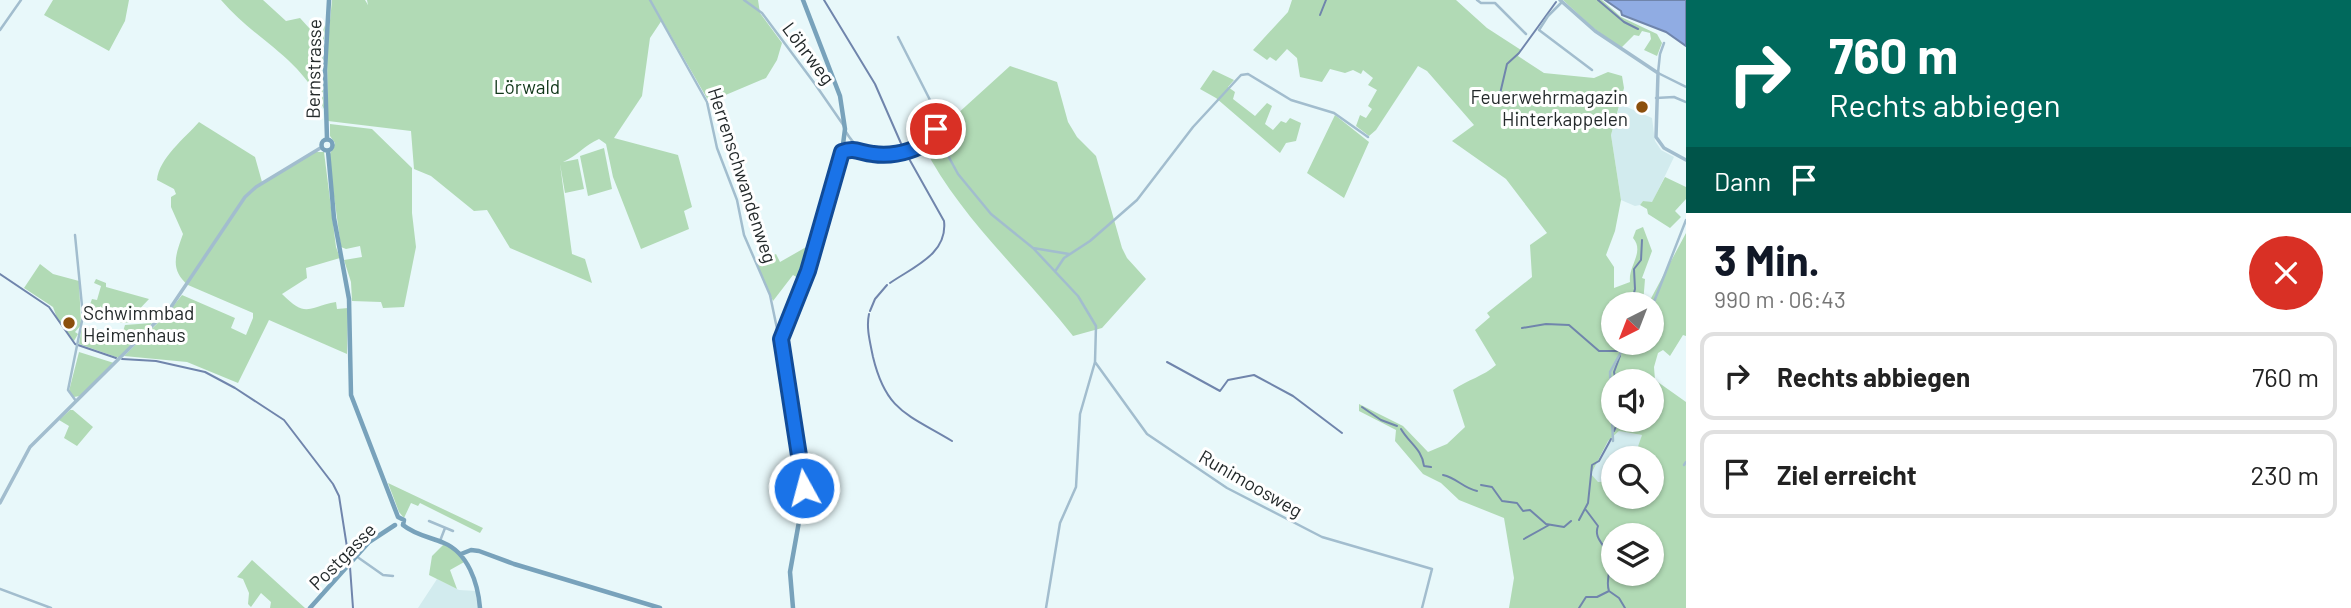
<!DOCTYPE html>
<html lang="de">
<head>
<meta charset="utf-8">
<style>
  body { margin:0; font-family:Barlow,sans-serif; background:#f2f2f2; color:#222; height:100vh; display:flex; flex-direction:column; font-size:26px; white-space:nowrap }
  * { box-sizing:border-box; margin:0 }
  p { font-size:23px; color:#767676 }
  .icon { flex:none; width:38px; height:38px; fill:none; stroke:currentColor; stroke-width:2; stroke-linecap:round; stroke-linejoin:round }
  .map { position:relative; flex:1; overflow:hidden }
  .sheet { display:flex; flex-direction:column; background:#fff; width:665px }
  .sheet>* { flex:none }
  .hud { background:#00695c; color:#fff; overflow:hidden }
  .needle { width:46px; rotate:222deg }
  .fabs { position:absolute; left:1601px; top:292px; display:grid; gap:14px }
  .fabs a { display:grid; place-items:center; width:63px; height:63px; border-radius:50%; background:#fff; box-shadow:0 2px 5px #0004; font-size:35px }
  .pin { position:absolute; display:grid; place-items:center; width:60px; height:60px; color:#fff; margin:-30px; border:4px solid #fff; border-radius:50%; box-shadow:0 2px 7px #0007 }
  .me { position:absolute; width:77px; margin:-38px; rotate:353deg; stroke-linejoin:round; filter:drop-shadow(0 0 5px #0008) }
  .turn { display:flex; align-items:center; gap:24px; height:147px; padding:0 28px; font-size:32px }
  .turn .icon { width:91px; height:91px; stroke-width:2.5 }
  .turn b { display:block; font-size:49px; line-height:60px }
  .then { display:flex; align-items:center; height:66px; padding:0 28px; background:#0003; gap:14px; font-size:26px }
  .round { display:grid; place-items:center; flex:none; width:74px; height:74px; border-radius:37px; background:#f2f2f2 }
  .overview { display:flex; align-items:center; justify-content:space-between; height:119px; padding:0 28px }
  h1 { font-size:42px; font-weight:700; line-height:52px; color:#111827 }
  ul { padding:0; list-style:none }
  li { display:flex; align-items:center; gap:21px; height:88px; margin:0 14px 10px; padding:0 14px; border:4px solid #e0e0e0; border-radius:14px }
  li div { flex:1 }
  li b { display:block; font-size:26px }
  li em { font-style:normal }
  main { display:flex; flex:1; min-height:0 }
  .map>svg:first-child { display:block }
  .built { fill:#d2ebee }
  .green { fill:#b1dab5; fill-rule:evenodd }
  .water { fill:#90ace3; stroke:#7085ac; stroke-width:2 }
  .lines { fill:none; stroke-linecap:round; stroke-linejoin:round }
  .stream { stroke:#7085ac; stroke-width:2 }
  .minor { stroke:#a2bdce; stroke-width:2.5 }
  .tertiary { stroke:#a2bdce; stroke-width:3.5 }
  .secondary { stroke:#78a2bb; stroke-width:4.5 }
  .route-casing { stroke:#114b97; stroke-width:18 }
  .route { stroke:#1a73e8; stroke-width:12 }
  .poi-dot { fill:#8b4f0c; stroke:#fff; stroke-width:2.5 }
  .labels { text-anchor:middle; dominant-baseline:central; stroke-width:6; stroke-linejoin:round; paint-order:stroke }
  .street-label { font-size:19px; fill:#242a2b; stroke:#fff }
  .park-label { font-size:19px; fill:#103719; stroke:#fff }
  .poi-label { font-size:19px; fill:#242a2b; stroke:#fff; text-anchor:end }
</style>
</head>
<body>
<main>
<div class="map">
<svg width="1686" height="608" viewBox="0 0 1686 608">
  <rect width="100%" height="100%" fill="#e8f8fa"/>
  <path class="built" d="M1620,104L1652,118L1655,141L1661,150L1674,157L1652,203L1643,201L1640,205L1635,206L1621,200L1611,135Z
    M1619,431L1642,435L1637,453L1634,458H1614L1613,481L1597,482L1591,474L1608,441Z
    M437,579L459,590L477,591L479,608H418Z"/>
  <path class="green" d="M53,0H129L125,21L109,51L44,15Z
    M221,0H263L286,21L300,18L320,40L325,25L322,70L324,109C300,56 256,41 221,0Z
    M332,0H365L368,5L367,0H758L760,13L782,43L777,60L766,78L709,102L662,20L650,38L642,96L614,138L678,155L692,207L684,211L689,229L641,249L613,177L606,144L599,139C585,145 577,156 563,162L578,159L584,189L565,193L560,164L572,254L585,259L592,283L510,248L487,210L474,211L431,176L414,169L411,131L328,121L327,52Z
    M1292,0H1456L1487,28L1521,50L1518,56L1544,73L1594,78L1608,72L1622,76L1624,88L1611,135L1621,200L1615,231L1606,255L1614,267V288L1630,282C1628,266 1645,252 1633,238L1636,230L1643,227L1652,251L1642,278L1645,279L1643,304H1614V343H1652V304H1648L1686,233V336L1683,335L1670,356L1663,350L1658,353L1654,367L1655,380L1686,402V608H1509L1514,578L1504,518L1459,500L1441,483L1423,474L1395,441L1396,430L1359,411V404L1403,426L1428,452L1447,444L1465,427L1453,390C1467,380 1484,376 1496,365L1475,330L1490,317L1487,313L1532,277L1530,245L1547,233L1506,179L1452,141L1474,125L1427,71L1418,66L1376,130L1369,136L1356,126L1360,115L1366,118L1372,109L1368,106L1377,90L1368,85L1373,78L1363,70L1361,74L1353,70L1345,73L1330,69L1322,82L1300,77L1297,58L1287,49L1276,61L1270,57L1267,60L1253,50L1288,12ZM1614,382H1652V420H1614ZM1619,431L1642,435L1634,458H1652V497H1614L1613,481L1598,482L1591,474L1608,441ZM1614,536H1652V574H1614Z
    M1563,0H1602L1621,17L1657,34L1662,43L1657,56L1644,50L1651,39L1650,33L1642,31L1639,36L1634,35L1621,48L1592,27Z
    M1010,66L1057,82L1068,122L1077,137L1096,156L1122,248L1127,258L1146,279L1102,328L1073,336C1023,272 960,218 923,145Z
    M1213,70L1234,80L1228,87L1235,92L1233,99L1255,116L1267,103L1272,106L1265,124L1273,130L1281,121L1286,123L1290,118L1301,123L1296,141L1286,143L1280,153L1216,98L1200,89Z
    M1335,115L1369,142L1344,198L1307,173Z
    M199,122L255,157L262,182L315,152H324L336,247L340,258L306,268L307,278L282,294C307,319 307,307 336,302L337,309L348,308L347,354L269,320L238,383L187,362L124,356L166,315L182,295L235,318L231,328L246,335L253,318V313L188,285C169,269 176,254 183,234L171,207V197L176,194L174,189L157,180C159,158 185,138 199,122Z
    M330,124L372,129L412,168V213L416,247L404,307L383,308L381,302L352,301L351,282L344,260L362,257L360,246L346,249L341,247L330,167V154L335,143L330,136Z
    M604,148L612,189L588,196L580,156Z
    M1665,177L1686,187V199L1675,211L1681,217L1670,228L1648,214L1647,209L1640,205L1643,201L1652,202Z
    M815,242L803,281L793,275L773,301L756,263L776,254L780,262Z
    M40,264L53,274L79,281L81,325L75,332L78,334L74,341L58,321L53,307L24,288Z
    M96,279L106,283V287L149,299L132,317L135,322L122,323L111,318L113,313L101,309V306L97,310L89,307L92,299L97,300L101,286L94,283Z
    M152,323L119,358L79,344L82,326L122,335L125,325Z
    M79,352L114,363L80,396L74,397L69,391Z
    M70,410H73L93,427L77,446L64,438L69,426L59,420Z
    M388,483L483,528L480,533L420,503L418,506L411,503L404,518L399,512Z
    M445,543L466,561L450,570L457,589L429,575L432,556Z
    M252,560L305,608H270L271,602L261,593L251,607L248,604L249,593L243,579L237,577Z"/>
  <path class="water" d="M1605,0H1686V46L1666,32L1622,15L1621,11Z"/>
  <g class="lines">
    <path class="stream" d="M824,0L875,84L903,148L944,221C948,254 913,267 890,283
      M1598,0L1624,22L1638,29
      M1320,15L1326,0
      M1499,98L1507,64L1519,53L1556,2
      M0,274L49,307L75,344L116,358
      M1631,304L1635,289L1634,269L1641,260L1642,240
      M870,311L875,299L887,285
      M869,314C866,328 870,342 873,357C886,411 907,414 952,441
      M1522,328L1546,324L1569,325L1599,351H1617
      M1617,351L1620,343
      M122,359L156,361L205,372L235,388L284,420L333,484L339,496L349,560
      M1167,362L1220,391L1228,380L1254,375L1293,396L1342,433
      M1616,382L1614,372L1620,356
      M1362,407L1381,420L1397,426
      M1401,429C1409,443 1422,449 1424,466L1431,467
      M1614,431L1619,420
      M1443,475C1457,478 1463,488 1477,491
      M1481,485L1492,487L1502,501L1517,503L1523,511L1530,510L1546,524L1564,527L1571,521
      M1579,520L1588,503L1592,465L1599,461L1611,439
      M1524,539L1549,525
      M350,567L353,608
      M1609,591L1619,598L1625,608
      M1579,608L1586,597H1597L1609,591C1605,581 1612,569 1609,557C1606,545 1593,539 1598,526L1586,510"/>
    <path class="minor" d="M650,0L707,102L717,148L737,200L744,235L770,295L780,343
      M744,0L762,13L815,84L844,126
      M1477,0L1481,3H1495L1526,34
      M1561,3L1548,16L1539,30L1592,70
      M0,30L21,0
      M898,37L930,100L939,139L958,174L991,214L1033,248L1069,254
      M1664,43L1660,54L1658,73L1686,87
      M1656,98L1674,97L1686,102
      M846,132C876,182 909,130 942,152
      M921,146L936,131
      M843,152L857,149
      M75,235L83,316L68,390L76,401
      M1033,248L1078,296L1096,326L1095,362L1080,414L1076,487L1060,523L1046,608
      M1056,270L1064,258L1090,241L1137,200L1193,127L1241,75L1248,74L1291,100L1334,113L1368,137
      M1652,307L1686,220
      M1095,362L1147,434L1227,488L1322,537L1432,569L1422,608
      M1613,441L1610,372L1626,343
      M1684,465L1686,462
      M429,521L453,531
      M440,541L445,528
      M356,556L383,575L393,576
      M0,589L51,608"/>
    <path class="tertiary" d="M1560,0L1595,31L1658,73L1656,137L1664,148L1686,160
      M0,503L30,447L171,307L245,197L256,187L322,147"/>
    <path class="secondary" d="M327,139L325,70L329,0
      M321.5 145a5.5 5.5 0 1 1 11 0a5.5 5.5 0 1 1-11 0Z
      M328,151L334,218L349,299L351,395L398,517L404,520L403,525
      M403,525C415,535 430,537 444,543C468,553 478,583 480,608
      M461,554L471,550L479,551L514,564L660,608
      M310,608L369,542L395,525
      M793,608L790,572L805,488L781,339L808,271L842,152L845,129L840,96L803,0"/>
  </g>
  <g class="lines">
    <g class="route-casing">
      <path id="route" d="M804,488L781,339L808,271L842,152C855,147 860,153 873,154C894,157 928,150 936,129"/>
    </g>
    <use href="#route" class="route"/>
  </g>
  <g class="poi-dot">
    <circle cx="1642" cy="107" r="7"/>
    <circle cx="69" cy="323" r="7"/>
  </g>
  <g class="labels">
    <g class="street-label">
      <text transform="translate(809 53) rotate(53)">Löhrweg</text>
      <text transform="translate(313 69) rotate(-89)">Bernstrasse</text>
      <text transform="translate(743 175) rotate(72)">Herrenschwandenweg</text>
      <text transform="translate(1251 483) rotate(30)">Runimoosweg</text>
      <text transform="translate(342 556) rotate(-45)">Postgasse</text>
    </g>
    <g class="park-label">
      <text x="527" y="86">Lörwald</text>
    </g>
    <g class="poi-label">
      <text x="1628" y="96">Feuerwehrmagazin<tspan x="1628" dy="22">Hinterkappelen</tspan></text>
      <text x="83" y="312" text-anchor="start">Schwimmbad<tspan x="83" dy="22">Heimenhaus</tspan></text>
    </g>
  </g>
</svg>
<div class="fabs">
<a><svg class="needle" viewBox="-14 -14 28 28"><path d="M0-13l5 13h-10z" fill="#e53935"/><path d="M0 13l5-13h-10z" fill="#767676"/></svg></a>
<a><svg class="icon" aria-label="sound" viewBox="0 0 24 24"><path d="M4 9h4l5-4v14l-5-4H4zM17 9q2 3 0 6"/></svg></a>
<a><svg class="icon" aria-label="search" viewBox="0 0 24 24"><circle cx="10" cy="10" r="6"/><path d="M15 15l6 6"/></svg></a>
<a><svg class="icon" aria-label="layers" viewBox="0 0 24 24"><path d="M12 4l9 5-9 5-9-5zM3 14l9 5 9-5"/></svg></a>
</div>
<div class="pin" style="left:936px;top:129px;background:#d93025"><svg class="icon" aria-label="arrive" viewBox="0 0 24 24"><path d="M6 21V4h12l-3 4 3 4H6"/></svg></div>
<svg class="me" style="left:804px;top:488px" viewBox="-20 -20 40 40"><circle r="17" fill="#1a73e8" stroke="#fff" stroke-width="3"/><path d="M0-11L8 9 0 5-8 9z" fill="#fff"/></svg>
</div>
<section class="sheet">
<div class="hud">
<div class="turn"><svg class="icon" aria-label="right" viewBox="0 0 24 24"><path d="M7 20v-9h11M14 6l5 5-5 5"/></svg><div><b>760 m</b>Rechts abbiegen</div></div>
<div class="then">Dann<svg class="icon" aria-label="arrive" viewBox="0 0 24 24"><path d="M6 21V4h12l-3 4 3 4H6"/></svg></div>
</div>
<div class="overview"><div><h1>3 Min.</h1><p>990 m · 06:43</p></div><a class="round" style="background:#d93025;color:#fff"><svg class="icon" aria-label="close" viewBox="0 0 24 24"><path d="M6 6l12 12M18 6L6 18"/></svg></a></div>
<ul>
<li><svg class="icon" aria-label="right" viewBox="0 0 24 24"><path d="M7 20v-9h11M14 6l5 5-5 5"/></svg><div><b>Rechts abbiegen</b></div><em>760 m</em></li>
<li><svg class="icon" aria-label="arrive" viewBox="0 0 24 24"><path d="M6 21V4h12l-3 4 3 4H6"/></svg><div><b>Ziel erreicht</b></div><em>230 m</em></li>
</ul>
</section>
</main>
</body>
</html>
